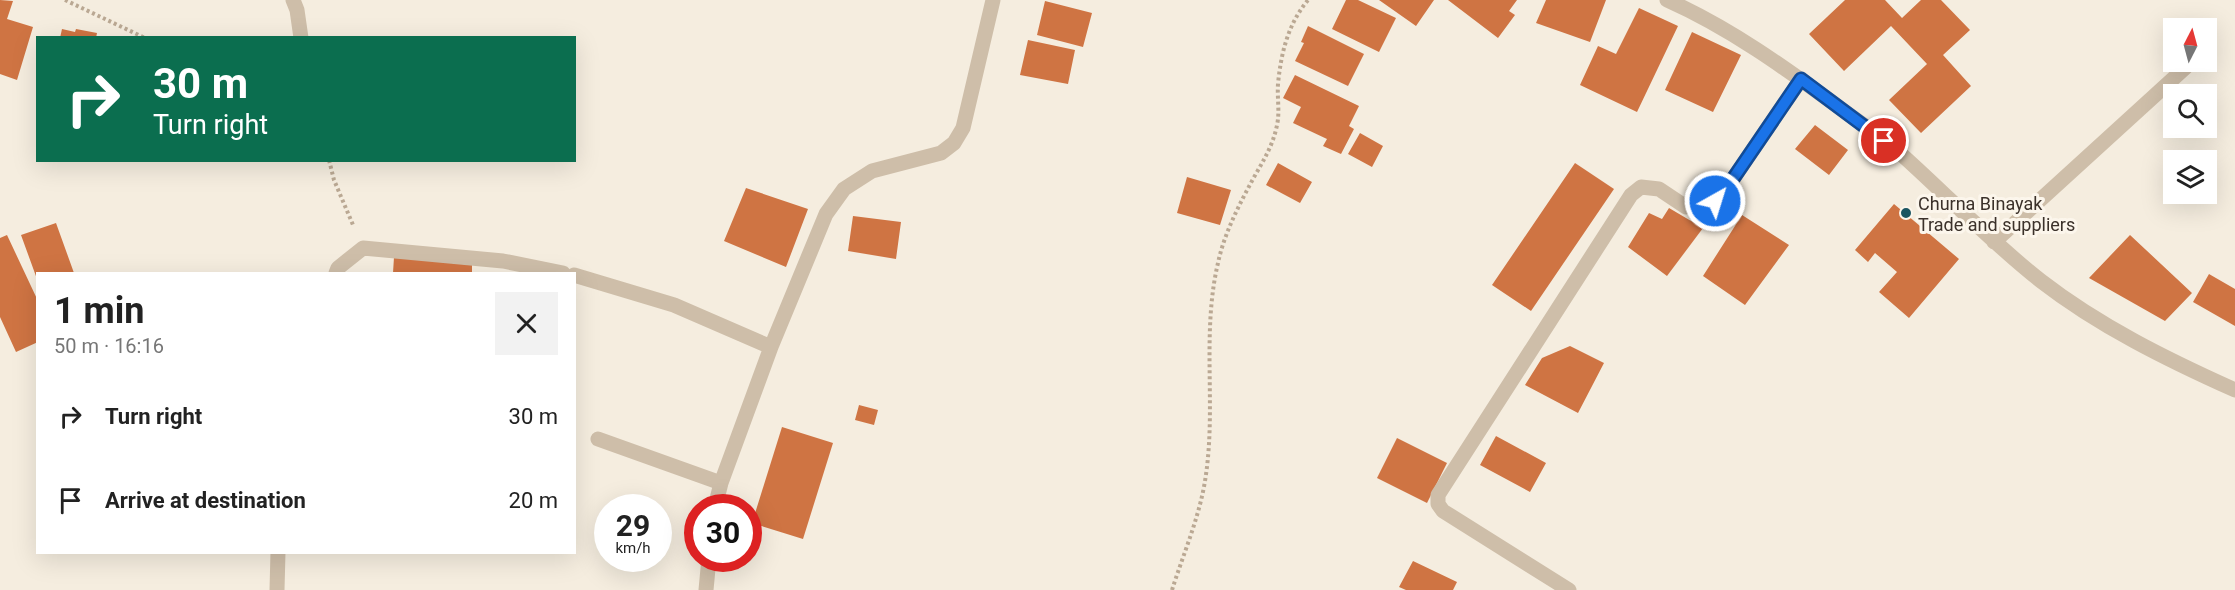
<!DOCTYPE html>
<html lang="en">
<head>
<meta charset="utf-8">
<style>
  body { margin:0; font-family:Roboto,sans-serif; background:#f2f2f2; color:#222; height:100vh; display:flex; flex-direction:column; font-size:22px; white-space:nowrap }
  * { box-sizing:border-box; margin:0 }
  p { font-size:20px; color:#767676 }
  .icon { flex:none; width:33px; height:33px; fill:none; stroke:currentColor; stroke-width:2; stroke-linecap:round; stroke-linejoin:round }
  .map { position:relative; flex:1; overflow:hidden }
  .side { position:absolute; left:36px; top:272px; width:540px; height:282px; display:flex; flex-direction:column; background:#fff; border-radius:0px; box-shadow:0 6px 24px #0002 }
  .side>* { flex:none }
  .guide { position:absolute; left:36px; top:36px; width:540px; height:126px; border-radius:0px; box-shadow:0 6px 24px #0002; background:#0b6e4f; color:#fff; overflow:hidden }
  .needle { width:39px; rotate:6deg }
  .tools { position:absolute; left:2163px; top:18px; display:grid; gap:12px }
  .tools a { display:grid; place-items:center; width:54px; height:54px; border-radius:0px; background:#fff; box-shadow:0 6px 24px #0002; font-size:30px }
  .speed { position:absolute; left:594px; top:494px; display:flex; gap:12px; font-size:30px; font-weight:700; text-align:center }
  .speed>* { display:grid; place-content:center; width:78px; height:78px; border-radius:50%; background:#fff; box-shadow:0 6px 24px #0002; line-height:1 }
  .speed small { font-size:15px; font-weight:400 }
  .speed .limit { border:9px solid #d22; background:#fff; color:#111 }
  .pin { position:absolute; display:grid; place-items:center; width:51px; height:51px; color:#fff; margin:-26px; border:3px solid #fff; border-radius:50%; box-shadow:0 2px 6px #0007 }
  .me { position:absolute; width:66px; margin:-33px; rotate:39deg; stroke-linejoin:round; filter:drop-shadow(0 0 4px #0008) }
  .turn { display:flex; align-items:center; gap:21px; height:126px; padding:0 18px; font-size:27px }
  .turn .icon { width:78px; height:78px; stroke-width:2.5 }
  .turn b { display:block; font-size:42px; line-height:51px }
  .round { display:grid; place-items:center; flex:none; width:63px; height:63px; border-radius:0px; background:#f2f2f2 }
  .summary { display:flex; align-items:center; justify-content:space-between; height:102px; padding:0 18px }
  h1 { font-size:36px; font-weight:700; line-height:45px }
  ul { padding:0; list-style:none }
  li { display:flex; align-items:center; gap:18px; height:84px; padding:0 18px }
  li div { flex:1 }
  li b { display:block; font-size:22px }
  li em { font-style:normal }
  .map>svg:first-child { display:block }
  .building { fill:#cf7443 }
  .lines { fill:none; stroke-linecap:round; stroke-linejoin:round }
  .path { stroke:#baa893; stroke-width:4; stroke-dasharray:3 3; stroke-linecap:butt }
  .minor { stroke:#cebea9; stroke-width:15 }
  .route-casing { stroke:#114b97; stroke-width:15 }
  .route { stroke:#1a73e8; stroke-width:10 }
  .poi-dot { fill:#1b5561; stroke:#fcf6ec; stroke-width:2 }
  .labels { text-anchor:middle; dominant-baseline:central; stroke-width:6; stroke-linejoin:round; paint-order:stroke }
  .poi-label { font-size:18px; fill:#3b312a; stroke:#fcf6ec; text-anchor:start }
</style>
</head>
<body>
<div class="map">
<svg width="2235" height="590" viewBox="0 0 2235 590">
  <rect width="100%" height="100%" fill="#f5eddf"/>
  <path class="building" d="M0,0L13,1L7,19L33,27L17,80L0,74Z
    M1346,0H1358L1396,18L1379,52L1332,29Z
    M1379,0H1434L1416,26Z
    M1448,0H1517L1509,11L1515,15L1498,38Z
    M1546,0H1606L1590,42L1536,23Z
    M1845,0H1885L1902,18L1921,0H1941L1970,30L1943,55L1971,86L1921,133L1889,100L1927,64L1891,26L1844,71L1809,34Z
    M1045,1L1092,13L1083,47L1037,35Z
    M1639,8L1678,26L1637,112L1580,85L1598,46L1616,54Z
    M1308,26L1364,54L1348,86L1295,61L1304,43L1301,42Z
    M62,29L75,32L76,29L97,33L96,38H60Z
    M1692,32L1741,55L1713,112L1665,90Z
    M1028,40L1075,50L1068,84L1020,75Z
    M1295,75L1359,106L1349,126L1354,129L1341,154L1323,146L1327,139L1293,123L1301,107L1283,98Z
    M1815,125L1848,150L1829,175L1795,149Z
    M1360,133L1383,146L1372,167L1348,154Z
    M1278,163L1312,182L1300,203L1266,185Z
    M1575,163L1614,189L1531,311L1492,285Z
    M1187,177L1231,190L1220,225L1177,213Z
    M746,188L808,209L786,267L724,241Z
    M1894,204L1959,259L1909,318L1879,292L1897,272L1875,253L1868,262L1855,250Z
    M1669,208L1703,228L1667,276L1628,247L1649,213L1662,219Z
    M1742,215L1789,245L1745,305L1703,276Z
    M853,216L901,222L896,259L848,251Z
    M56,223L74,273H38L37,279L21,235Z
    M7,235L38,301V342L16,352L0,317V238Z
    M2130,235L2192,293L2165,321L2089,278Z
    M394,257L472,265V273H393Z
    M2209,274L2235,289V326L2193,302Z
    M1570,346L1604,363L1578,413L1525,385L1542,358Z
    M859,405L878,410L874,425L855,420Z
    M782,427L833,443L803,539L752,523Z
    M1496,436L1546,463L1530,492L1480,465Z
    M1397,438L1447,463L1427,503L1377,478Z
    M1413,561L1457,582L1453,590H1406L1399,587Z"/>
  <g class="lines">
    <path class="path" d="M65,0L145,38
      M329,160L334,180L353,225
      M1172,590C1183,555 1199,518 1205,481C1217,408 1201,335 1218,263C1224,234 1239,205 1253,179C1263,161 1273,146 1277,125C1280,112 1277,98 1278,84C1281,53 1288,24 1308,0"/>
    <path class="minor" d="M293,0L297,10L301,38
      M1667,0C1730,28 1785,68 1840,108C1861,124 1884,138 1902,155C1949,197 1991,242 2041,281C2099,326 2168,360 2235,390
      M1994,242L2186,67
      M336,273L338,268L363,248L503,261L563,273
      M574,275L674,305L771,347
      M598,439L721,483
      M715,507L721,483L771,347L826,214L844,189L872,171L941,153L954,143L963,128L993,0
      M277,590L278,552
      M706,590L709,558
      M1569,590L1443,511L1438,504V495L1631,195L1641,187L1659,189L1686,207L1702,206L1715,201L1724,192L1801,79"/>
  </g>
  <g class="lines">
    <g class="route-casing">
      <path id="route" d="M1715,201L1724,192L1801,79L1884,141"/>
    </g>
    <use href="#route" class="route"/>
  </g>
  <circle class="poi-dot" cx="1906" cy="213" r="6"/>
  <g class="labels">
    <g class="poi-label">
      <text x="1918" y="203">Churna Binayak<tspan x="1918" dy="21">Trade and suppliers</tspan></text>
    </g>
  </g>
</svg>
<div class="tools">
<a><svg class="needle" viewBox="-14 -14 28 28"><path d="M0-13l5 13h-10z" fill="#e53935"/><path d="M0 13l5-13h-10z" fill="#767676"/></svg></a>
<a><svg class="icon" aria-label="search" viewBox="0 0 24 24"><circle cx="10" cy="10" r="6"/><path d="M15 15l6 6"/></svg></a>
<a><svg class="icon" aria-label="layers" viewBox="0 0 24 24"><path d="M12 4l9 5-9 5-9-5zM3 14l9 5 9-5"/></svg></a>
</div>
<div class="speed"><div>29<small>km/h</small></div><div class="limit">30</div></div>
<div class="pin" style="left:1884px;top:141px;background:#d93025"><svg class="icon" aria-label="arrive" viewBox="0 0 24 24"><path d="M6 21V4h12l-3 4 3 4H6"/></svg></div>
<svg class="me" style="left:1715px;top:201px" viewBox="-20 -20 40 40"><circle r="17" fill="#1a73e8" stroke="#fff" stroke-width="3"/><path d="M0-11L8 9 0 5-8 9z" fill="#fff"/></svg>
<div class="guide">
<div class="turn"><svg class="icon" aria-label="right" viewBox="0 0 24 24"><path d="M7 20v-9h11M14 6l5 5-5 5"/></svg><div><b>30 m</b>Turn right</div></div>
</div>
<section class="side">
<div class="summary"><div><h1>1 min</h1><p>50 m · 16:16</p></div><a class="round"><svg class="icon" aria-label="close" viewBox="0 0 24 24"><path d="M6 6l12 12M18 6L6 18"/></svg></a></div>
<ul>
<li><svg class="icon" aria-label="right" viewBox="0 0 24 24"><path d="M7 20v-9h11M14 6l5 5-5 5"/></svg><div><b>Turn right</b></div><em>30 m</em></li>
<li><svg class="icon" aria-label="arrive" viewBox="0 0 24 24"><path d="M6 21V4h12l-3 4 3 4H6"/></svg><div><b>Arrive at destination</b></div><em>20 m</em></li>
</ul>
</section>
</div>
</body>
</html>
